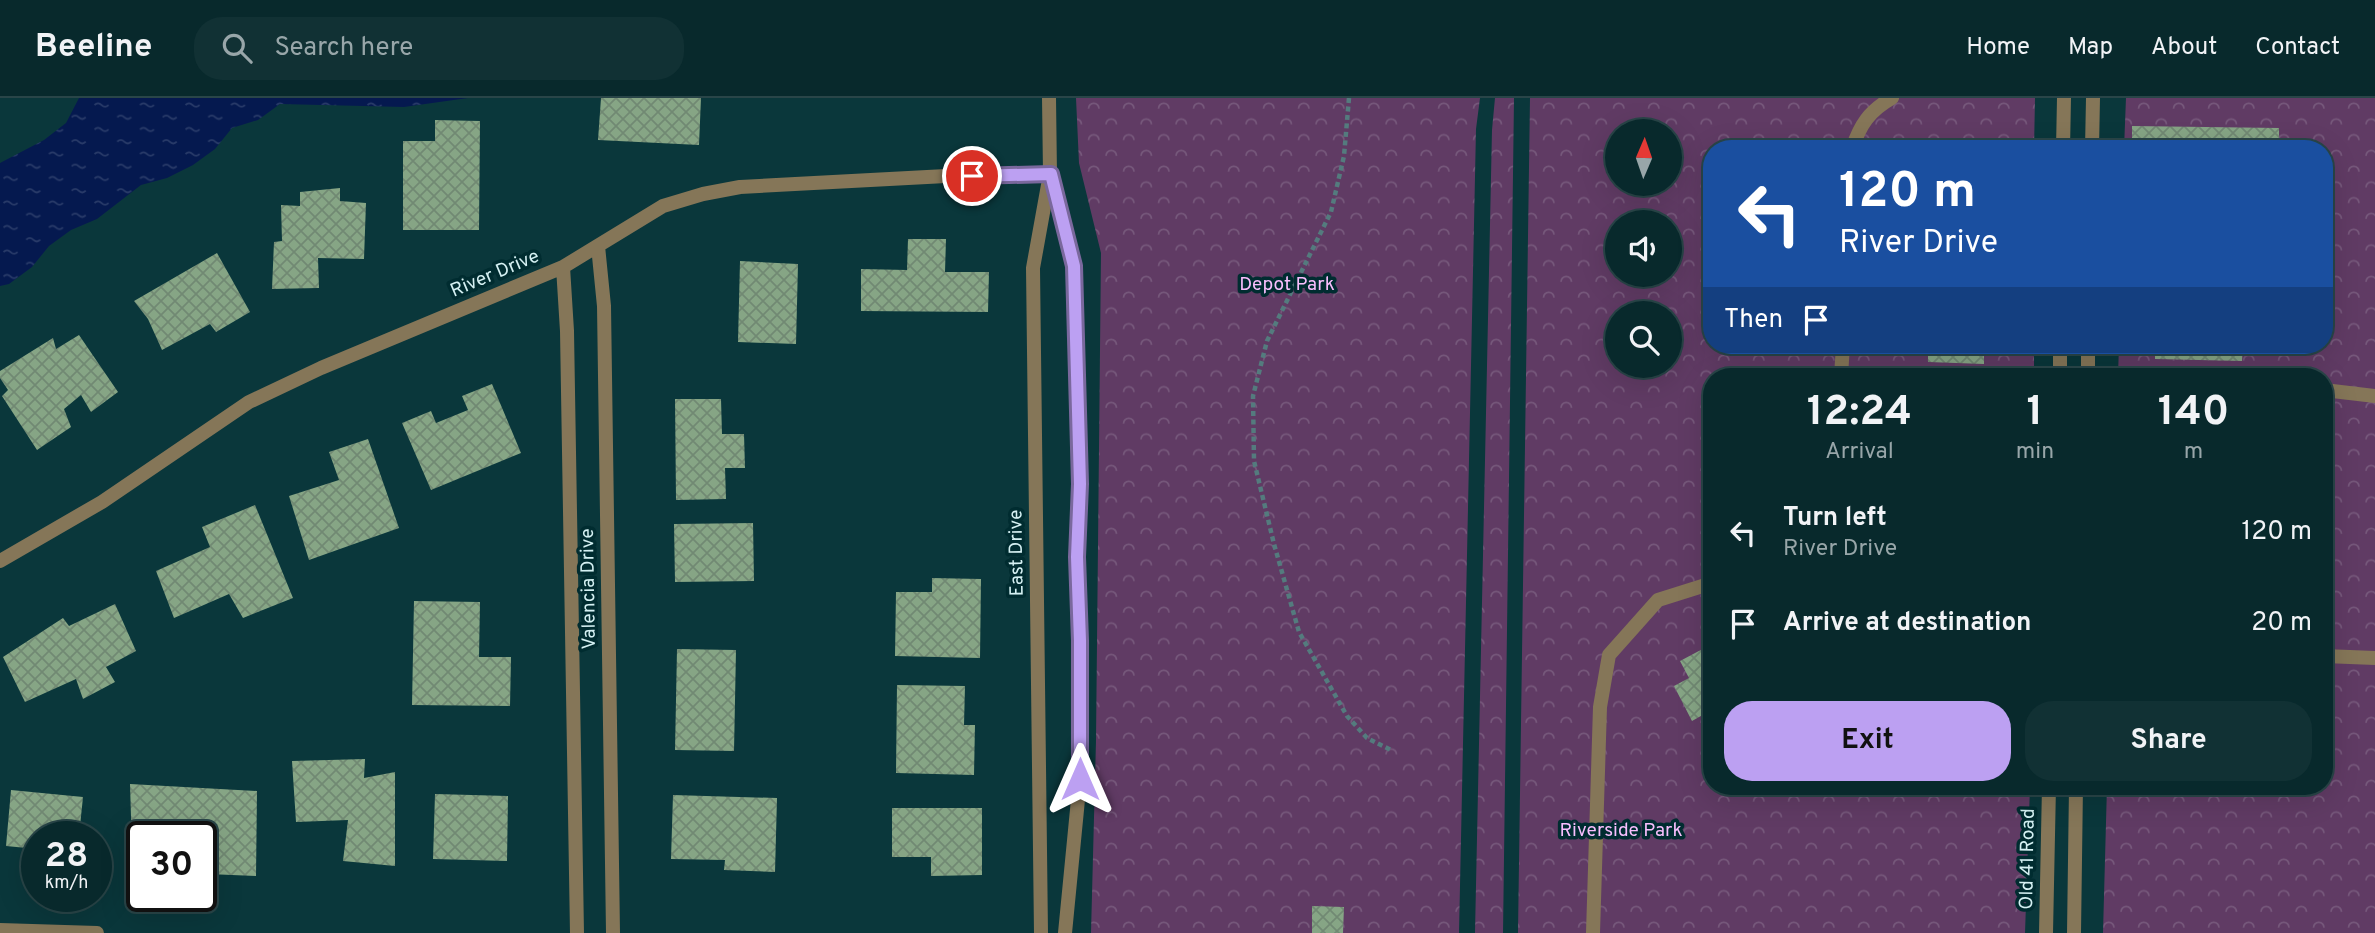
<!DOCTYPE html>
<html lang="en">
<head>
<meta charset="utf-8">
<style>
  body { margin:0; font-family:Overpass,sans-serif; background:#113134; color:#f1f3f6; height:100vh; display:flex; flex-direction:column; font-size:26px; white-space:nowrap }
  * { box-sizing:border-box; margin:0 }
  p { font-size:23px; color:#98a6a9 }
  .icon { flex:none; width:38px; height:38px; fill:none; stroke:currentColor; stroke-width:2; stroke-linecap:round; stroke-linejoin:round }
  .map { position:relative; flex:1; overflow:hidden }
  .sheet { position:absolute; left:1703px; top:270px; width:630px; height:427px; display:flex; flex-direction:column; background:#08292c; border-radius:28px; box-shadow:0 7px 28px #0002,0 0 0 2px #294548 }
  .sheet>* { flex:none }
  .hud { position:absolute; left:1703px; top:42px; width:630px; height:214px; border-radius:28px; box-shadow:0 7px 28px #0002,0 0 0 2px #294548; background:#1a4fa0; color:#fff; overflow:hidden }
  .needle { width:46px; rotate:2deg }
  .fabs { position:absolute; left:1605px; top:21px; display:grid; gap:14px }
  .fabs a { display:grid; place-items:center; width:77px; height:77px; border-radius:50%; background:#08292c; box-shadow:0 7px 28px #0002,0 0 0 2px #294548; font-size:35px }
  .speed { position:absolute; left:21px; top:723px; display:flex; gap:14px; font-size:35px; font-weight:700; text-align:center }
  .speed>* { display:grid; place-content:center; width:91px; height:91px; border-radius:50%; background:#08292c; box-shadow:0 7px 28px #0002,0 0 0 2px #294548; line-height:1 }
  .speed small { font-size:18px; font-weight:400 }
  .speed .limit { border:4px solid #111; border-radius:10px; background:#fff; color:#111 }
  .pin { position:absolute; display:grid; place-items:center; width:60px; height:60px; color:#fff; margin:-30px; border:4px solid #fff; border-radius:50%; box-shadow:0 2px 7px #0007 }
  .me { position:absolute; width:77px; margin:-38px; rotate:0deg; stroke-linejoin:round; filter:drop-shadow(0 0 5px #0008) }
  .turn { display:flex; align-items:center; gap:24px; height:147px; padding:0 21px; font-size:32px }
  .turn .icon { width:91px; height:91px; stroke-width:2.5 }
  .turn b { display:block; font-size:49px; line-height:60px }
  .then { display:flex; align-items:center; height:66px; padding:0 21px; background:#0003; gap:14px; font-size:26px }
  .eta { display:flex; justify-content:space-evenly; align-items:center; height:119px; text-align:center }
  .eta b { font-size:42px; font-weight:700; line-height:49px }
  .cta { display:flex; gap:14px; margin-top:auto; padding:14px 21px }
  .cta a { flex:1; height:80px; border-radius:28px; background:#bca0f2; color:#111; font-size:28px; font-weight:700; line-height:80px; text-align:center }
  .cta a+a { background:#113134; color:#f1f3f6 }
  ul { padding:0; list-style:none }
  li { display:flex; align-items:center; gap:21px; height:91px; padding:0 21px }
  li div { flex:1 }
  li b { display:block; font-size:26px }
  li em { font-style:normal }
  header { display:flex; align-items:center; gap:42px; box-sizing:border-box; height:98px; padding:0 35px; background:#08292c; border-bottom:2px solid #294548 }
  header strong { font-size:33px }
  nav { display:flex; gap:38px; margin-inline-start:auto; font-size:24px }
  .search { width:490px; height:63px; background:#113134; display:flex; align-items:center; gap:18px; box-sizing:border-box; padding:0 24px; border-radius:28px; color:#98a6a9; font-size:26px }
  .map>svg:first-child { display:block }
  .park { fill:url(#park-crowns); fill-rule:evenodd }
  .water { fill:url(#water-ripples) }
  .building { fill:url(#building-cross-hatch) }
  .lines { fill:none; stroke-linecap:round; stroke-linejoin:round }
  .path { stroke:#547b7e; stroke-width:4.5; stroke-dasharray:5 3.5; stroke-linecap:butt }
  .service { stroke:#857658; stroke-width:14 }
  .minor { stroke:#857658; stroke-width:14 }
  .tertiary { stroke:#857658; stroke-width:14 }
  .route-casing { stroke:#7a689d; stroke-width:18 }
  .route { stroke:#bca0f2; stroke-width:12 }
  .labels { text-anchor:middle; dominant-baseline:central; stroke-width:7; stroke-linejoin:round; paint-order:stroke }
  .street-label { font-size:19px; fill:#d5f1f3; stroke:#002c30 }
  .park-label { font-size:19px; fill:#f9befe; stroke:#002c30 }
</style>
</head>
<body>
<header>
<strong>Beeline</strong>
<div class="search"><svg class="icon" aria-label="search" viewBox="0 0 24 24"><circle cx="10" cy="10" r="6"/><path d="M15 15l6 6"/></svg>Search here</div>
<nav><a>Home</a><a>Map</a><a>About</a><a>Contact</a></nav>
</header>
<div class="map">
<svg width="2375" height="835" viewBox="0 0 2375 835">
  <defs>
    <pattern id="park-crowns" width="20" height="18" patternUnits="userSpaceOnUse" patternTransform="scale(1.75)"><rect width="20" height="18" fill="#603b64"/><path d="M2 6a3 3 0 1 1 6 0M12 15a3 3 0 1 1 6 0" fill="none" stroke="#76587b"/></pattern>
    <pattern id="water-ripples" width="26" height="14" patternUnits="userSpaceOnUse" patternTransform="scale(1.75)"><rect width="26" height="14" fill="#05194f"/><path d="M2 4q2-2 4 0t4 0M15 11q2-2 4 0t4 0" fill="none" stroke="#293b69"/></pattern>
    <pattern id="building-cross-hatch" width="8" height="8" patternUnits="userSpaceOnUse" patternTransform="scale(1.75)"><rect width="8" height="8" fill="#86a585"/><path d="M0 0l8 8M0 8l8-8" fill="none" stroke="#718973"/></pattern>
  </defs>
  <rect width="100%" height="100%" fill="#0a373b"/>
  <path class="park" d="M1076,0H1480L1476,31L1459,835H1091L1096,643L1101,155L1079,65Z
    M1495,0H1514L1503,835H1475L1492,32Z
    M1530,0H2035L2034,51H1712V247H2034V278H1712V688H2030L2025,835H1518ZM1617,33H1670V86H1617ZM1617,124H1670V177H1617ZM1617,215H1670V268H1617Z
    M2126,0H2375V835H2103L2107,688H2324V278H2118L2119,247H2324V51H2124Z"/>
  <path class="water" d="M79,0H468L404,9L280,6L258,22L232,30L215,51L193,67L167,80L141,87L97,121L71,132L49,148L32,169L9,186L0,188V65L44,42L66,25Z"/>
  <path class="building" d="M601,0H701L699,47L598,42Z
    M435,22L480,23L479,132H403V43H435Z
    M2132,28L2279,30V51H2132Z
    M340,90V103L366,105L364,161L318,160L319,190L272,191L274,144L282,143L281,107L300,108V94Z
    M908,141H946L945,174H989L988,214L861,213V171L907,172Z
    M217,155L250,214L216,234L210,226L162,252L148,221L134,203Z
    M740,163L798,166L796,246L738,244Z
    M79,237L118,294L91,314L81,297L64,311L71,329L37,352L2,298L8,292L0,280V273L53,240L56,251Z
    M1928,247H1984V266L1928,264Z
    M2155,247H2243L2242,263L2155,261Z
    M492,286L521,355L431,392L402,325L431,313L436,325L468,312L462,298Z
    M675,301H721L722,336H744L745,370H725L726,401L676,402Z
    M368,341L399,430L309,462L289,398L339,382L329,354Z
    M255,407L293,500L243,520L229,496L174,520L156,473L210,449L202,429Z
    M753,425L754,483L675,484L674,426Z
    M932,480L981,481L980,560L895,558L896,494H932Z
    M414,503L480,504L479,559H511L510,608L412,607Z
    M115,506L136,553L106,569L115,584L83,601L76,581L25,604L3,559L63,520L69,528Z
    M1712,546V622L1708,614L1692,623L1674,588L1689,580L1680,563Z
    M677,551L736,552L734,653L675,652Z
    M897,587L965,588L964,627H975L974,677L896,675Z
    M365,661L364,680L395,674V768L343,763L348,722L296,724L292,663Z
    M130,686L257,693L256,778L208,776L207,751H201V738H142V752H132Z
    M11,692L83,699L79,738H37V751L6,748Z
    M435,696L508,698L507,763L433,761Z
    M673,697L777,700L775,774L724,772L725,762L671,761Z
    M892,710H982V777L931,778V759H892Z
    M1312,808L1344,809L1343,835H1312Z"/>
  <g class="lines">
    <path class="path" d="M1349,0L1344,58L1331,114L1267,243L1253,298L1254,363L1274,446L1299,534L1347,618L1367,640L1391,652"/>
    <path class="service" d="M1852,51C1860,27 1869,13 1892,0
      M1841,278L1843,247
      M2324,292L2375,298
      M1593,835L1600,609L1609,557L1658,502L1712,485"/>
    <path class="minor" d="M1052,81L1074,168L1080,386L1077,459L1080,543V681L1065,835
      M598,148L604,208L613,835
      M563,169L567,233L577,835
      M0,463L102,404L249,304L321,270L563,169L663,108L703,96L740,89L946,78L1050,76
      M2324,558L2375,560
      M0,832L97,835
      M1041,835L1033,170L1050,76L1049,0"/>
    <path class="tertiary" d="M2063,51L2064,0
      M2092,51L2093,0
      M2060,278V247
      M2088,278V247
      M2046,835L2049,688
      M2074,835L2076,688"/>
  </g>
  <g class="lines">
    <g class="route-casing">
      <path id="route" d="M972,78L1051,76L1074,168L1080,386L1077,459L1080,543V681"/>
    </g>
    <use href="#route" class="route"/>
  </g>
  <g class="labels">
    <g class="street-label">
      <text transform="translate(495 176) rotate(-23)">River Drive</text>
      <text transform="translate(1017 455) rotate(-91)">East Drive</text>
      <text transform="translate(589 491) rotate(-91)">Valencia Drive</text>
      <text transform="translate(2028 761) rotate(-89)">Old 41 Road</text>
    </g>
    <g class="park-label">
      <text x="1287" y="187">Depot Park</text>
      <text x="1621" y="733">Riverside Park</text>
    </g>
  </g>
</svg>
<div class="fabs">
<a><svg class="needle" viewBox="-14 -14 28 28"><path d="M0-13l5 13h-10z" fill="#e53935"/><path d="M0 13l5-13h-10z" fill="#98a6a9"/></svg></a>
<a><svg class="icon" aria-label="sound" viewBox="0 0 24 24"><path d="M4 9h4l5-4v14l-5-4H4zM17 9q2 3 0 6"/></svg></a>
<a><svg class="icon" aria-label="search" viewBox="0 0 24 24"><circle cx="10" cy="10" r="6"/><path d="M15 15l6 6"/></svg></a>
</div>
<div class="speed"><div>28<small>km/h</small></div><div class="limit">30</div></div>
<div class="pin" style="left:972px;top:78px;background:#d93025"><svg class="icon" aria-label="arrive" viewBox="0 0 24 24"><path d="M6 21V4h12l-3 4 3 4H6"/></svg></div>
<svg class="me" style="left:1080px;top:681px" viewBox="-20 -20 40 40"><path d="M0-17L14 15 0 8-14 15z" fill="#bca0f2" stroke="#fff" stroke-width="4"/></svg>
<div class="hud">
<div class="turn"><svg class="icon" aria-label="left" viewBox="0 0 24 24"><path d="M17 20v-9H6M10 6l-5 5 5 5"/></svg><div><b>120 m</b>River Drive</div></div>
<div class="then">Then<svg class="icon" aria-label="arrive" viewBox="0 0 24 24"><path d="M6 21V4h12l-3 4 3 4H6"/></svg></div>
</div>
<section class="sheet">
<div class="eta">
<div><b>12:24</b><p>Arrival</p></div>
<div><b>1</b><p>min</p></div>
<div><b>140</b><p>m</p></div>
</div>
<ul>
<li><svg class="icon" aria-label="left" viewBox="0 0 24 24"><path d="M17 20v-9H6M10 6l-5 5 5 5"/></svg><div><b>Turn left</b><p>River Drive</p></div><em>120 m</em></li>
<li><svg class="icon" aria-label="arrive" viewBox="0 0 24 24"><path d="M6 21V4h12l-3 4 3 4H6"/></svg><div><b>Arrive at destination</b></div><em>20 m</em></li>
</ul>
<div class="cta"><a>Exit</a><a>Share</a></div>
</section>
</div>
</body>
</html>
